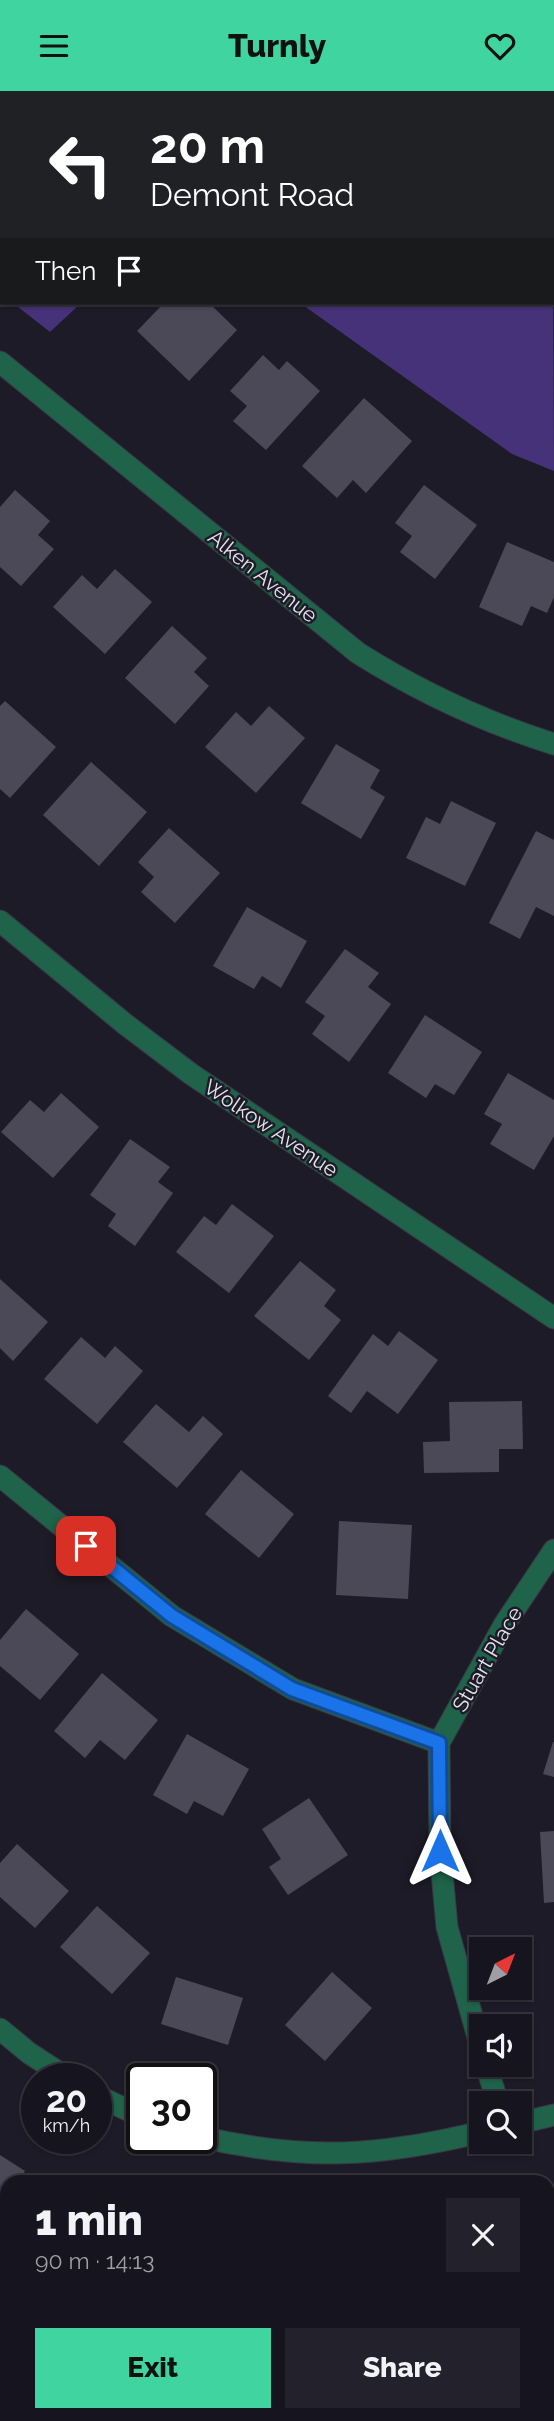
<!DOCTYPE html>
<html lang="en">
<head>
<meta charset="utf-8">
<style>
  body { margin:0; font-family:Raleway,sans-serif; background:#23212b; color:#f1f3f6; height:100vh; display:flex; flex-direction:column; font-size:26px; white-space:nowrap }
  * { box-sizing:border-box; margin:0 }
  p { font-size:23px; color:#9e9ea4 }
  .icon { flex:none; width:38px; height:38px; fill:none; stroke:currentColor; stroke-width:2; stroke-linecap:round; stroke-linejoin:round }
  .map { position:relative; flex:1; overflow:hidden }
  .drawer { position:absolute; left:0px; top:2084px; width:555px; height:247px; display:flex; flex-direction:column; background:#16141e; border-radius:21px 21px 0 0; box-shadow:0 2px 5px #0004,0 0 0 2px #35333c }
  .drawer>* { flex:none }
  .hud { position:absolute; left:0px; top:0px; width:555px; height:214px; box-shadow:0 2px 5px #0004,0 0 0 2px #35333c; background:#202124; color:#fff; overflow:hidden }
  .needle { width:46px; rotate:42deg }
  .controls { position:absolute; left:469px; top:1846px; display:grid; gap:14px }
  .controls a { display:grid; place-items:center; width:63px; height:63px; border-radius:0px; background:#16141e; box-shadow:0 2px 5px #0004,0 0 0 2px #35333c; font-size:35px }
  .speed { position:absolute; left:21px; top:1972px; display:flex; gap:14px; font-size:35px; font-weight:700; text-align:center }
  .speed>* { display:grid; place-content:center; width:91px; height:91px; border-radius:50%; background:#16141e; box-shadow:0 2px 5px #0004,0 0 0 2px #35333c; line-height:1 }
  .speed small { font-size:18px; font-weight:400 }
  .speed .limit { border:4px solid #111; border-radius:10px; background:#fff; color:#111 }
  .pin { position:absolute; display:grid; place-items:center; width:60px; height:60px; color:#fff; margin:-30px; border-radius:14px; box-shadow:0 4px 10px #0006 }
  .me { position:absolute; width:77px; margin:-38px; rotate:0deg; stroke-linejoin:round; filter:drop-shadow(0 0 5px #0008) }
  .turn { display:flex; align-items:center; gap:24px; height:147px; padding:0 35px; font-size:32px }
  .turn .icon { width:91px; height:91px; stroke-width:2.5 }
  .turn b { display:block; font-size:49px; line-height:60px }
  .then { display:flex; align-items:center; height:66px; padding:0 35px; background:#0003; gap:14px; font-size:26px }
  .round { display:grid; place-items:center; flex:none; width:74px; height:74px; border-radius:0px; background:#23212b }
  .overview { display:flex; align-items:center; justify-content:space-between; height:119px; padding:0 35px }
  h1 { font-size:42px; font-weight:800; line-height:52px }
  .primary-button { display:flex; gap:14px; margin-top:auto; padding:14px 35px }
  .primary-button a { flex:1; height:80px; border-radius:0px; background:#40d4a1; color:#111; font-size:28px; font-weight:800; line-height:80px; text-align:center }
  .primary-button a+a { background:#23212b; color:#f1f3f6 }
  header { display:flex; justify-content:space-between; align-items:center; height:91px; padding:0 35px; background:#40d4a1; color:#111; font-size:32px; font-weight:800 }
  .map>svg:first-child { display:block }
  .forest { fill:#463279 }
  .building { fill:#4b4957 }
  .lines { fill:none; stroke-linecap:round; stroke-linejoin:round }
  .street-casing { stroke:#3a3744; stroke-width:23 }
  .highway-casing { stroke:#3a3744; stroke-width:23 }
  .street { stroke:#1e634a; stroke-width:21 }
  .highway { stroke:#23be8d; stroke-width:21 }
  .route-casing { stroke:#114b97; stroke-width:18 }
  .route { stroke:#1a73e8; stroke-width:12 }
  .labels { text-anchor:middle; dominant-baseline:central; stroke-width:5; stroke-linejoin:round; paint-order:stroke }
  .street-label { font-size:21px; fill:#e5e4ed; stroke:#1e1b28 }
</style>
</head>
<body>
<header><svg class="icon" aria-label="menu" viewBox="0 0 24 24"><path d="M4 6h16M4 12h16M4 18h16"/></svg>Turnly<svg class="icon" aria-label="heart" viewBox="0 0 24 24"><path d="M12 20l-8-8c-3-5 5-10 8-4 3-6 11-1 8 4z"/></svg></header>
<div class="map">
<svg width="554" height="2330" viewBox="0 0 554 2330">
  <rect width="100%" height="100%" fill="#1e1b28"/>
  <path class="forest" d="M0,0L94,2H2V203Z
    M553,162L554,380L512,363L300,212H553Z
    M13,212H81L50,241Z"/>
  <path class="building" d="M164,212H209L237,239L189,290L137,240Z
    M263,264L279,279L287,270L320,300L266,359L233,330L247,315L230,300Z
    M364,307L412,350L366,402L353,389L337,407L302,375Z
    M424,394L477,434L435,488L400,461L412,445L395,432Z
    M15,399L50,430L38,444L54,458L21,495L0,476V416Z
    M507,451L554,471V506L547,522L531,515L522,535L479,516Z
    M115,478L152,511L105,563L53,516L82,484L97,498Z
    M172,535L207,567L194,581L209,595L175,633L125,587Z
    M5,610L56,656L10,707L0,698V615Z
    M269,615L305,647L256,702L205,656L236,621L251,635Z
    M336,653L380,679L370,697L385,706L361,748L301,712Z
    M91,671L147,721L99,775L43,724Z
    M451,710L496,732L465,795L406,767L426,726L440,733Z
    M169,737L220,782L175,832L141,801L154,786L138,771Z
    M536,740L554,749V825L536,816L520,848L489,832Z
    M247,816L307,850L281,897L262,885L254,898L213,875Z
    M345,858L379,882L368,896L391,913L349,971L312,943L325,925L305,911Z
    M425,924L482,961L454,1004L435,993L426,1007L388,982Z
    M508,982L554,1009V1045L534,1079L490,1053L502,1033L484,1023Z
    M61,1002L99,1036L53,1087L1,1041L30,1009L44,1021Z
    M130,1048L170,1076L158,1091L173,1102L135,1155L108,1135L116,1123L90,1104Z
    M232,1113L274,1145L229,1202L176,1161L204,1125L216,1134Z
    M300,1170L336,1199L324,1215L341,1229L309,1269L254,1225Z
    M0,1188L48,1231L13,1270L0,1257Z
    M399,1240L438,1269L398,1323L367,1300L351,1322L328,1305L373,1243L388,1255Z
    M81,1246L105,1267L115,1255L143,1280L97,1333L44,1288Z
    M522,1310L523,1358H499V1381L424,1382L423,1351L450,1350L449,1311Z
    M156,1313L189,1341L203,1325L223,1343L177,1397L123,1351Z
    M241,1379L294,1423L259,1467L205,1423Z
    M339,1430L412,1434L408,1508L336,1504Z
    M26,1518L79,1563L40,1609L0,1575V1549Z
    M102,1582L158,1629L125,1669L100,1649L85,1667L54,1640Z
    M187,1643L249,1678L223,1725L194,1710L187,1723L153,1704Z
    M553,1651H554V1686L543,1683Z
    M309,1707L348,1764L288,1804L269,1776L281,1768L262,1738Z
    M554,1740V1811L544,1812L540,1741Z
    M17,1753L69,1800L35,1837L0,1806V1772Z
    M97,1815L150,1862L112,1903L60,1856Z
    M332,1881L372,1917L325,1970L285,1934Z
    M176,1886L243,1907L228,1954L161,1933Z
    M0,2064L25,2080L18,2091H7V2108L0,2119Z
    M548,2131H554V2188H548Z"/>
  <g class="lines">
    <g class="street-casing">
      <path id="street" d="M0,271L358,562C420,601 484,631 554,653
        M0,830L125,933L191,983L554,1227
        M0,1385L172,1525L293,1598L439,1652
        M0,1938L29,1962L69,1988
        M481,1957L447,1836L440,1760L439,1652L504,1534L554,1459
        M486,1974L498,2012
        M96,2004L142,2026
        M520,2032L554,2024
        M201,2046C304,2070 379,2066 481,2041"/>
    </g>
    <g class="highway-casing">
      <path id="highway" d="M287,0L292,2
        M553,92L554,93"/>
    </g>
    <use href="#street" class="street"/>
    <use href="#highway" class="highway"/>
  </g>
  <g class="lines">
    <g class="route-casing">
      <path id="route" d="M86,1455L172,1525L292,1598L439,1652L440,1760"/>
    </g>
    <use href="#route" class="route"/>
  </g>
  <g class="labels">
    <g class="street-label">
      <text transform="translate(263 485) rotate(39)">Alken Avenue</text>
      <text transform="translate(271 1037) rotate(34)">Wolkow Avenue</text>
      <text transform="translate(487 1568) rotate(-60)">Stuart Place</text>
    </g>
  </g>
</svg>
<div class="controls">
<a><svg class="needle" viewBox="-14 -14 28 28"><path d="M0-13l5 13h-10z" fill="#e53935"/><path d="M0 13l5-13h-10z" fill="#9e9ea4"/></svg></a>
<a><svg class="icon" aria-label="sound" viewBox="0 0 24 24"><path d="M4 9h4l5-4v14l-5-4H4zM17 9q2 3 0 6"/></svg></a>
<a><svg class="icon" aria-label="search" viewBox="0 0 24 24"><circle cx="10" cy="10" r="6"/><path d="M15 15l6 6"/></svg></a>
</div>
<div class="speed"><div>20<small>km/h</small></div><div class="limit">30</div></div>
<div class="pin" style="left:86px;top:1455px;background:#d93025"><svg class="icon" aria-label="arrive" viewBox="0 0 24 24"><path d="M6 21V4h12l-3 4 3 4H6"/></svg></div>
<svg class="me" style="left:440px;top:1760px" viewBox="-20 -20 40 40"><path d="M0-17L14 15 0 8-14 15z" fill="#1a73e8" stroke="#fff" stroke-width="4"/></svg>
<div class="hud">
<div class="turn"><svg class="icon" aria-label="left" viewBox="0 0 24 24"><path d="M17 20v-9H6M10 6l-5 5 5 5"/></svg><div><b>20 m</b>Demont Road</div></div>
<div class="then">Then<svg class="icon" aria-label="arrive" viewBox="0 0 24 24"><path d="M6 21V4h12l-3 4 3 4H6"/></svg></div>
</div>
<section class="drawer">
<div class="overview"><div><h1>1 min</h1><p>90 m · 14:13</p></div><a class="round"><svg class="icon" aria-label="close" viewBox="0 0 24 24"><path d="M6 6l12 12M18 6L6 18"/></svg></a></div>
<div class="primary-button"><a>Exit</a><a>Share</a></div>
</section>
</div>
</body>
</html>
